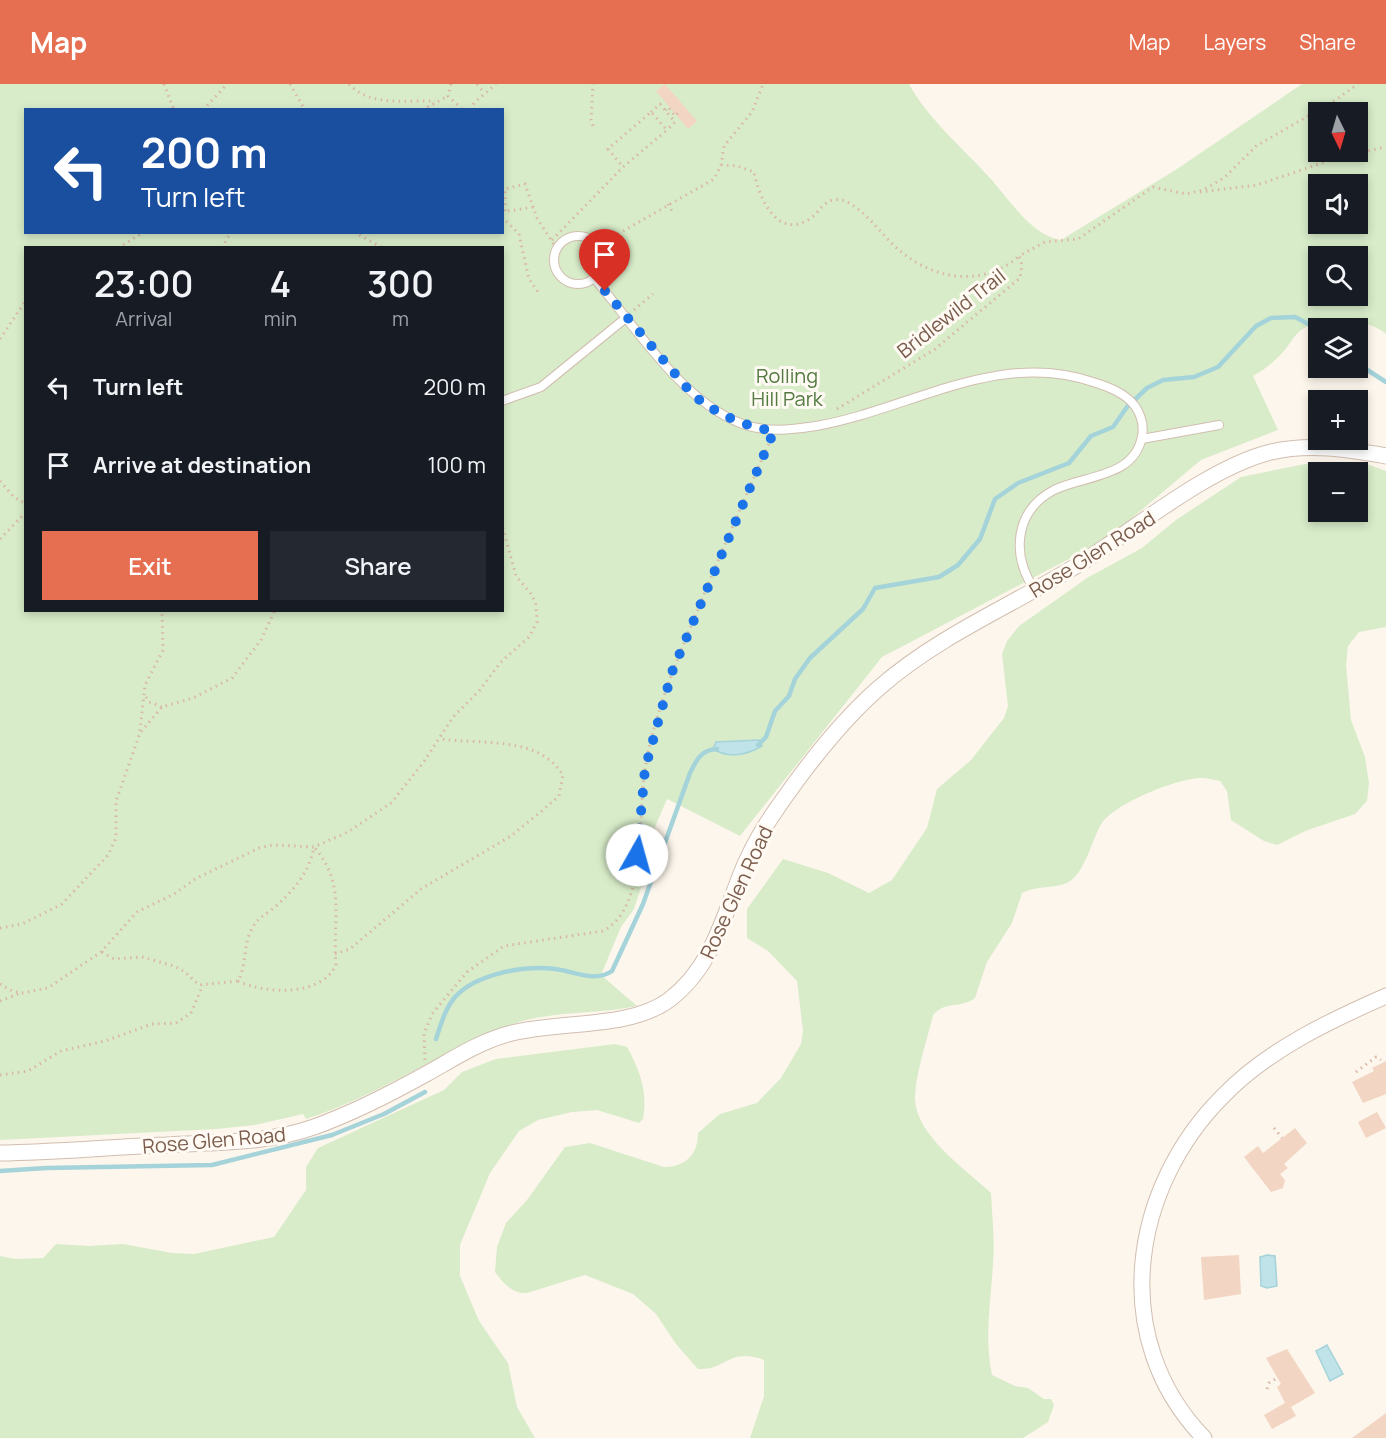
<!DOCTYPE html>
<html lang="en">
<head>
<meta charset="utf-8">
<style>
  body { margin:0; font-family:Manrope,sans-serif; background:#242831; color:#f1f3f6; height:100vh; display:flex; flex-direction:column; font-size:22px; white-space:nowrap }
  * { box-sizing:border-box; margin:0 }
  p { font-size:20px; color:#9ea1a6 }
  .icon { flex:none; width:33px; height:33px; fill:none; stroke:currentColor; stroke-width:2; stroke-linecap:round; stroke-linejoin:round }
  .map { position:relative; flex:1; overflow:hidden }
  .side { position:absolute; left:24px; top:162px; width:480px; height:366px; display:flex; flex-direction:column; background:#171b24; border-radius:0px; box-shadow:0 3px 9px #0003 }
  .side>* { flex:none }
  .top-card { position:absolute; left:24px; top:24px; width:480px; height:126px; border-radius:0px; box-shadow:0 3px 9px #0003; background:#1a4fa0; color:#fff; overflow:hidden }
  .needle { width:39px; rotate:175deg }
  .controls { position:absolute; left:1308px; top:18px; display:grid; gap:12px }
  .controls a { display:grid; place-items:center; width:60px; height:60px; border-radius:0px; background:#171b24; box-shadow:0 3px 9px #0003; font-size:30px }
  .pin { position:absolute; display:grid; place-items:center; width:51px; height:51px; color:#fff; margin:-62px -26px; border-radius:50% 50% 50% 0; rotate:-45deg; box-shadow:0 0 6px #0007 }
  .pin .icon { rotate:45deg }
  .me { position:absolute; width:66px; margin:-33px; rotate:7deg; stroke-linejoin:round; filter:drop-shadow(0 0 4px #0008) }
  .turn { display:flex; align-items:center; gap:21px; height:126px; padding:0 18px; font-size:27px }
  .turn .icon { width:78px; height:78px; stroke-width:2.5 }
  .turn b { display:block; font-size:42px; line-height:51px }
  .eta { display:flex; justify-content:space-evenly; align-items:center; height:102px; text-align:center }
  .eta b { font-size:36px; font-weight:600; line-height:42px }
  .cta { display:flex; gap:12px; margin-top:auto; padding:12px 18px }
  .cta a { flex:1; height:69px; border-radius:0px; background:#e76f51; color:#fff; font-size:24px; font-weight:600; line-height:69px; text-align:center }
  .cta a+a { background:#242831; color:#f1f3f6 }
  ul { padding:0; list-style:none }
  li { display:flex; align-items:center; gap:18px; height:78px; padding:0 18px }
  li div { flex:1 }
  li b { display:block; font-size:22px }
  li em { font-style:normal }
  header { display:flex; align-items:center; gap:36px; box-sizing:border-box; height:84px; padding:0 30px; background:#e76f51; color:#fff }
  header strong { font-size:28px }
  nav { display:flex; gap:33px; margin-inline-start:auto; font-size:21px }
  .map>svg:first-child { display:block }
  .green { fill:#d8ecc9; fill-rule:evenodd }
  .water { fill:#bfe3e8; stroke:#a5d3da; stroke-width:1.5 }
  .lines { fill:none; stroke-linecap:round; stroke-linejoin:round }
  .stream { stroke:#a5d3da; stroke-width:4.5 }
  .building { fill:#f3d5c3 }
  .service-casing { stroke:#d1beb0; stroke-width:10 }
  .minor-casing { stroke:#d1beb0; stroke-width:17 }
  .path { stroke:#d9b8a5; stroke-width:3; stroke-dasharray:1.5 4.5; stroke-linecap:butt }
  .service { stroke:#fff; stroke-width:8 }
  .minor { stroke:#fff; stroke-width:15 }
  .route { stroke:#1a73e8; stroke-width:10; stroke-dasharray:0 18 }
  .labels { text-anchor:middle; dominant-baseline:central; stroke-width:6; stroke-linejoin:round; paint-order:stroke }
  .street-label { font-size:20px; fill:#7a5c4d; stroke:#fffaf3 }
  .park-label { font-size:20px; fill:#537a41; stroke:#fffaf3 }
</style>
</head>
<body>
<header>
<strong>Map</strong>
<nav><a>Map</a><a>Layers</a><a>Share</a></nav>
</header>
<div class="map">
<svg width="1386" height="1354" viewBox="0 0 1386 1354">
  <rect width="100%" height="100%" fill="#fdf6ec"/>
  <path class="green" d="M0,0H909C928,35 961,62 988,92C1008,113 1030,151 1061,156L1177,85L1302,0H1386V250C1367,233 1322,232 1301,246C1294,251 1289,262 1283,268C1274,278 1264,286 1253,292L1278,346L1201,376L1107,455L882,573L740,752L667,715L655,743L649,779L634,825L621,843L601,891L637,922C595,931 551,926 510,941C440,968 378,1012 306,1035L303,1030L255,1041L216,1045L0,1056ZM26,26H502V148H26ZM1318,28H1358V68H1318ZM1318,100H1358V140H1318ZM26,164H502V526H26ZM1318,172H1358V212H1318Z
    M1345,378L1370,381L1386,387V543L1359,548L1348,562L1346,581L1351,636L1365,673L1369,699L1367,717L1355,730L1305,747L1277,761L1264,757L1231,736L1227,707L1220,697C1214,696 1207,694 1202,694C1177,694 1116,719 1102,739C1091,756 1086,789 1067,799C1053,805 1037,801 1022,809L1012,839L987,878L975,914C961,925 946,916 933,931C927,957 916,987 915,1013C914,1050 965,1085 991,1109C992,1132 995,1156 993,1179C991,1218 984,1253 992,1291L1015,1302L1028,1304L1044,1315H1051L1054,1321L1048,1338L1023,1354H750L764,1312V1276C729,1263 726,1287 698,1285L676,1260L656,1230L633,1210L585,1191L527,1209C512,1210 503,1199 495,1188L497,1163L506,1139L527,1116L565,1063L590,1059L664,1083C685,1083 698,1071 698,1049L720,1030L757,1019L781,994L801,960L803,947L797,897L768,867L747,854V825L783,775L828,789L869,809L892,796L927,744L937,705L971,676L1004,634L1008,622L1002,570L1007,557L1019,542L1087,494L1142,464L1176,436L1241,393L1310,379ZM1358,388V428H1318V388Z
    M615,960L627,963C640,986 648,1009 643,1035L639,1039L597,1026L572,1028L538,1036L519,1047L490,1089L460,1161V1192L479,1237L508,1279L517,1323L535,1354H0V1172L16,1175L43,1174L56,1160L89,1162L123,1160L172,1169L194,1170L274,1153L306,1106V1083L318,1064L444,1006L462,988L496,975Z"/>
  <path class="water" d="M759,656L762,662C746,671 730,675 713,665L716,658Z
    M1267,1171L1275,1172L1277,1202L1267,1204L1261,1202L1260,1173Z
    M1327,1261L1343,1290L1330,1297L1316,1267Z"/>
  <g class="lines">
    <path class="stream" d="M1358,280L1386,298
      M758,661L766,653L775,627L789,612L795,595L810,574L863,525L875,504L939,493L958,481L980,455L995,415L1018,399L1069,379L1091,352L1113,343L1127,323L1147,304L1163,296L1194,293L1218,283L1256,242L1271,234L1295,233L1318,245
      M436,955C441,940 445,925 455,913C476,890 524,881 555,885C573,887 595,899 612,887L643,820L690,689C697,675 701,666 717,665
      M0,1087L46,1084L212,1081L332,1051L384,1030L425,1008"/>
  </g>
  <path class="building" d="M665,0L697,37L688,45L656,7Z
    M1386,977V1010L1363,1019L1352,998L1374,987L1372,984Z
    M1377,1028L1386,1044L1366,1054L1358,1038Z
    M1295,1044L1307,1059L1284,1080L1288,1084L1280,1090L1285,1096L1283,1104L1271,1108L1244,1073L1258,1062L1263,1069Z
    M1239,1171L1241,1210L1204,1216L1201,1173Z
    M1287,1265L1315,1309L1291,1323L1296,1332L1272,1345L1264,1331L1285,1319L1277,1303L1281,1300L1266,1274Z
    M1386,1329V1354H1352Z"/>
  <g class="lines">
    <g class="service-casing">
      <path id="service" d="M554 176a24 24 0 1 1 48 0a24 24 0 1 1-48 0Z
        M594,194C635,242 681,316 740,339C765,349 790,346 816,342C909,326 997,265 1093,298C1109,303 1125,309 1135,322C1141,331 1144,342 1142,352C1135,394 1084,391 1054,406C1014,427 1011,472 1035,506
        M502,317L541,303L627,233
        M1142,355L1219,341"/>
    </g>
    <g class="minor-casing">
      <path id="minor" d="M0,1069C55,1068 111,1063 166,1061C215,1058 266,1060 314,1043C353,1029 390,1010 426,990C453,975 479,958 508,950C557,936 628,946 669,916C714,882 724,829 745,780C754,760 765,741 778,723C807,681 842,636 880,603C943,548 1023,517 1092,472C1142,439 1213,382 1271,368C1309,359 1348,365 1386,372
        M1204,1354C1108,1255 1130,1104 1224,1011C1268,966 1329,937 1386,912"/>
    </g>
    <path class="path" d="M164,0L174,26
      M290,0L305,26
      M349,0C370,23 407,16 435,17
      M451,0L448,12L463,26
      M477,0L484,9
      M203,26L227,0
      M422,26L448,12
      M471,26L474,19L496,0
      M665,26L668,23L675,32L679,28
      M651,28L660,20L675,38L667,46
      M593,42L591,36L593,0
      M721,81L737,82L754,88C759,115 778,157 811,134C817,130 821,122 828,118C832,115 840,115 845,117C867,127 880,150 899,166C934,196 983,204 1019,172
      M1200,108L1257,101L1343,72L1386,63
      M668,120L673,129
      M505,127V105L525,100L537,134L556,164
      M502,128L534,123
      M502,133L519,150L529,195L540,211
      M354,148L383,164
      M552,156L623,83L667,46L651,28L608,65L623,83
      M597,162L714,95L721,81L724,62L752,28L763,0
      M118,164L144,148
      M222,164L231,148
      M634,226L653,210
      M0,255L26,216
      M837,325L935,265L1020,194L1022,181L1019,172L1045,158L1078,155L1153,103L1186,110L1203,106L1224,94L1256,62L1334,17L1358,0
      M0,397L14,413L26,420
      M0,455L26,428
      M146,613L149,618L162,623
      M140,647L145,601L163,566L162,526
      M0,844L22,840L62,820L108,771L116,754V717L140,649L162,623L193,614L232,594L261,556L275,526
      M102,868L114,875L142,873L174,882L185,888L199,901L238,897C247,881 243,858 253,843C257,835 263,832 270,827C291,810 309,790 314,763
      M335,870L350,865L421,805L511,752L543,726L559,712L563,691C538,651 481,661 441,655
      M238,897C265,910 321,913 336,881C332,836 347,801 314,763
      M0,900L12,907L22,909L48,904L101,868L137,828L174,810L195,795L259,764L273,761L314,763L348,748L391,719L423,679L453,633L479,607L500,579L529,553L537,538L536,521L532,511L516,492L502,441
      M0,917L21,909
      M425,976L424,950L432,930L467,888L504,862L603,847C649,823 637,729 645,685C654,630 677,576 698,525C721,469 745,413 770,357
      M1356,988L1376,973L1381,976
      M0,991L28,987L61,967L105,957L152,940L176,939L191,929L203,901
      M1274,1044L1282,1054
      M1267,1305L1269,1299L1277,1294"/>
    <use href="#service" class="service"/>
    <use href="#minor" class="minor"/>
  </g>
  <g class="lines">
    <path class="route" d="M605,207L693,311C717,330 743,342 774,347L672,588L645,685L637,771"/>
  </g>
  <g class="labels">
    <g class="street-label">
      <text transform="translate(951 229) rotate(-38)">Bridlewild Trail</text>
      <text transform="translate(1092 470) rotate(-32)">Rose Glen Road</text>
      <text transform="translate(736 808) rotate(-65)">Rose Glen Road</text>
      <text transform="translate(214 1056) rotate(-5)">Rose Glen Road</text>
    </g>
    <g class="park-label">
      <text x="787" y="291">Rolling<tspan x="787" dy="23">Hill Park</tspan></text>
    </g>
  </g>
</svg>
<div class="controls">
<a><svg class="needle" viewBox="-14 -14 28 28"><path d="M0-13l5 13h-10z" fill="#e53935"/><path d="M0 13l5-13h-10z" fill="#9ea1a6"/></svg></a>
<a><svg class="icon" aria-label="sound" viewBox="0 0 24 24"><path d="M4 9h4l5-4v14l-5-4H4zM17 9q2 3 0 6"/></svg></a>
<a><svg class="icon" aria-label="search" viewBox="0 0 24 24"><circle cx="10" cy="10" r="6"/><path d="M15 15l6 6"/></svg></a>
<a><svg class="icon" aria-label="layers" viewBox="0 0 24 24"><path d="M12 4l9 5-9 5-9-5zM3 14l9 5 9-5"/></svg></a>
<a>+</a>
<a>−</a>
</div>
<div class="pin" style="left:605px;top:207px;background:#d93025"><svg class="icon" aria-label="arrive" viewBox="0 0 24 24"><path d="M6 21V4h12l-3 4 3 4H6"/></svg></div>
<svg class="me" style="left:637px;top:771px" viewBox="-20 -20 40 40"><circle r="19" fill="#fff"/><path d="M0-13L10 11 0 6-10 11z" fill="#1a73e8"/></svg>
<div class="top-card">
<div class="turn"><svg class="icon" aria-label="left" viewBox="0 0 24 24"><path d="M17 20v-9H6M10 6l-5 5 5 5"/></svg><div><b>200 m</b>Turn left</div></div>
</div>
<section class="side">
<div class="eta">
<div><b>23:00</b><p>Arrival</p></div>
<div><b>4</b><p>min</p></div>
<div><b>300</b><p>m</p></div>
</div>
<ul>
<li><svg class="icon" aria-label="left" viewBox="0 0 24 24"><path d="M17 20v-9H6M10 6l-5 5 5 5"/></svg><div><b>Turn left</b></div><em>200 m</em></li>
<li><svg class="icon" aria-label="arrive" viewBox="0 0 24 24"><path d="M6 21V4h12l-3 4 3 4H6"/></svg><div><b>Arrive at destination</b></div><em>100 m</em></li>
</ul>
<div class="cta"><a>Exit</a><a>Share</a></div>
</section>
</div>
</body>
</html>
